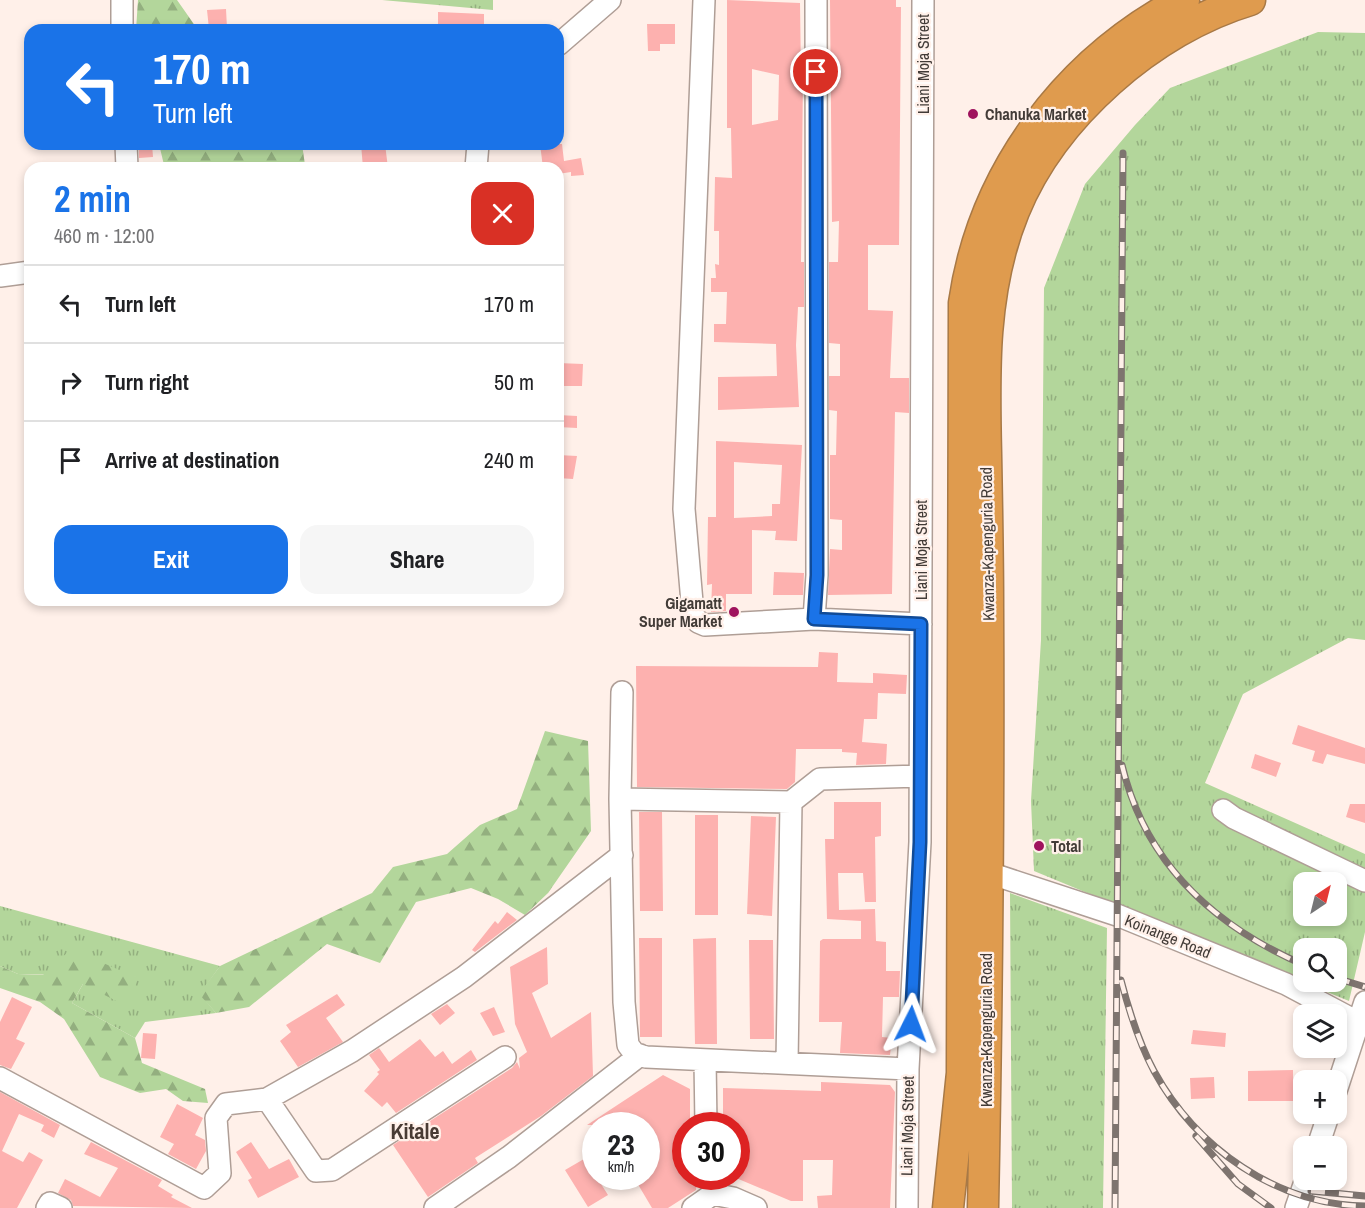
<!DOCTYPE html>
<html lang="en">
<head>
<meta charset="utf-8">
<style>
  body { margin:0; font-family:"Archivo Narrow",sans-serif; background:#f6f6f6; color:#202124; height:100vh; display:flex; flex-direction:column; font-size:22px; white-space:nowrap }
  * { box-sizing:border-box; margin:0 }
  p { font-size:20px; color:#757577 }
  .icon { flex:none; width:33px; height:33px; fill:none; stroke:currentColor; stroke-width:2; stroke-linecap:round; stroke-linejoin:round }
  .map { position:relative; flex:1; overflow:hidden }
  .side { position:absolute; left:24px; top:162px; width:540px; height:444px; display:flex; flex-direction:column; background:#fff; border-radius:18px; box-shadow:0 3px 9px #0003 }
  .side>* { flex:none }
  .guide { position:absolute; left:24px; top:24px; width:540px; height:126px; border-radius:18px; box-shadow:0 3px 9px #0003; background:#1a73e8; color:#fff; overflow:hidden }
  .needle { width:39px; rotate:35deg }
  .controls { position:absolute; left:1293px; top:872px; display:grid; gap:12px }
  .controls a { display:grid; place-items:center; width:54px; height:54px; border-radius:12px; background:#fff; box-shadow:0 3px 9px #0003; font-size:30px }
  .speed { position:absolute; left:582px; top:1112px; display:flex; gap:12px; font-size:30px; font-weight:700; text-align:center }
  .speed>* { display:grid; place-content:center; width:78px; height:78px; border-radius:50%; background:#fff; box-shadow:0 3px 9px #0003; line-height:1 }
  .speed small { font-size:15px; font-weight:400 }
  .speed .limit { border:9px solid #d22; background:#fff; color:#111 }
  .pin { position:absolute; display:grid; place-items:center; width:51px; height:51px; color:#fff; margin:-26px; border:3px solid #fff; border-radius:50%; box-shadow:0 2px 6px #0007 }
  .me { position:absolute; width:66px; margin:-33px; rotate:3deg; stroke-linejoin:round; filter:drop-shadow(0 0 4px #0008) }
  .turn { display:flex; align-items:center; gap:21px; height:126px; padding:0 30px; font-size:27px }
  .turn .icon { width:78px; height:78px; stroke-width:2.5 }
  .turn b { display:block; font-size:42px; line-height:51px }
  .round { display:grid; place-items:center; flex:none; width:63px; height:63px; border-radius:18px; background:#f6f6f6 }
  .overview { display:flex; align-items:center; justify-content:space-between; height:102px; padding:0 30px }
  h1 { font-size:36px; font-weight:800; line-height:45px; color:#1a73e8 }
  .primary-button { display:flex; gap:12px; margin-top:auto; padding:12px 30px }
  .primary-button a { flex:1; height:69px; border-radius:18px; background:#1a73e8; color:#fff; font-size:24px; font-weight:800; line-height:69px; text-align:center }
  .primary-button a+a { background:#f6f6f6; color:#202124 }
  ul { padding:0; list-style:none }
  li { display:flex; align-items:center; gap:18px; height:78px; padding:0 30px; border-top:2px solid #e0e0e0 }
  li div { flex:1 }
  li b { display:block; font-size:22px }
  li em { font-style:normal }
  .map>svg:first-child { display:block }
  .grass { fill:url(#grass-tufts); fill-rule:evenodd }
  .forest { fill:url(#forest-firs) }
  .building { fill:#fdb1af; fill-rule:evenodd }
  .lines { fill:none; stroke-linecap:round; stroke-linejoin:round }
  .minor-casing { stroke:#af9e96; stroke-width:24 }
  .highway-casing { stroke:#a87946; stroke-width:33 }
  .minor { stroke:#fff; stroke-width:21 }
  .highway { stroke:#df9b4e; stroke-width:30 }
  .rail-casing { stroke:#7e746f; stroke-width:7 }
  .rail { stroke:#fff0e9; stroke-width:4.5; stroke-dasharray:14; stroke-linecap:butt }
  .route-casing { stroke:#114b97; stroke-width:15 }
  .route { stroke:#1a73e8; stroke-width:10 }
  .poi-dot { fill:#9f135d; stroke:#fff0e9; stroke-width:2 }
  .labels { text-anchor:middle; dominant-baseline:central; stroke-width:4.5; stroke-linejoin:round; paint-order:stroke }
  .street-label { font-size:16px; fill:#423b37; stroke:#fff0e9 }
  .poi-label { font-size:16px; font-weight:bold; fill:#423b37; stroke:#fff0e9; text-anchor:start }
  .district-label { font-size:22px; font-weight:bold; fill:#493b34; stroke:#fff0e9 }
</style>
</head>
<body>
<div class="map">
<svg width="1365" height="1208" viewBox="0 0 1365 1208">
  <defs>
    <pattern id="grass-tufts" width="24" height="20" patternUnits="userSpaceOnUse" patternTransform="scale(1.5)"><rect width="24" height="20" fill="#b3d69b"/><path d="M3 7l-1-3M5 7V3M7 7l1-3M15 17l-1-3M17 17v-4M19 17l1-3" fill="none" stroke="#93af7f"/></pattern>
    <pattern id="forest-firs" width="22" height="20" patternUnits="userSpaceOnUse" patternTransform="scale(1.5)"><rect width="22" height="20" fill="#b3d69b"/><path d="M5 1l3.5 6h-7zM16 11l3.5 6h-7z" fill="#93af7f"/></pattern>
  </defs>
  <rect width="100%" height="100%" fill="#fff0e9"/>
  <path class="grass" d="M382,0H493V10Z
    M1318,32L1365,33V640L1348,638L1243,694L1205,783L1365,854V932L1349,1001L1034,871L1031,801L1041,640L1044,288L1085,184L1135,125L1170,88ZM1304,882H1336V915H1304ZM1304,948H1336V981H1304Z
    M1010,893L1107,928L1103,1208H1012Z
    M0,906L220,966L200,994L216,1013L145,1022L135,1038L72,1003L83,984L136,977L18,974L0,966Z"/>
  <path class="forest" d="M138,0H177L196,27L202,30H136Z
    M159,144H302L305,165L311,168H168L164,165Z
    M545,731L588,741L591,831L548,893L525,915L498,899L471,888L416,902L380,963L327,944L249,1007L216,1013L199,994L220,966L372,893L393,867L447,854L480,825L517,809Z
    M67,953L89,957L136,977L132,1009L83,984L72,1003L135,1038L142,1063L205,1089L208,1103L183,1101L166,1089L140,1093L100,1077L64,1019L40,1002L0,988V966L18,974L43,975Z"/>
  <path class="building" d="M727,0L800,3L801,75H803L801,262H804V307H798L796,345L799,407L718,410V377L777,376L776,344L714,342V324H726L727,292H711V278H716L715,264L719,265V231H714L715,177L732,178L731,128H727ZM752,69L779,75L778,120L752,125Z
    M830,0H896V7H901L899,245H868V310L893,311L890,378H909V413L895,412L892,594L828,595L830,549L842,550V520L830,519V455H836L837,411L829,410V376H840V344L829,343V262H838L839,221L832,222Z
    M226,9L227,28L209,29L207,10Z
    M438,12L484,14V30H438Z
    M647,24H675V44H660V51H648Z
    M139,144H152L153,157L139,158Z
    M361,144H385L388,168H363Z
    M540,144H562L564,161L581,158L584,175L571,176V172L558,174V168H543Z
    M558,363L583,364L582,386H558Z
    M558,415L577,416V428L558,427Z
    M716,441L802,445L797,541L775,540L776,531L752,530V594H726V611L711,612L712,584L707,585L708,517H716ZM734,462L782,465L780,504H772V516L734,518Z
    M558,455L577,456L573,479L558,478Z
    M774,572L804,573L803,595H773Z
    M819,652L838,653L837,682L873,683V673L907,675L906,694L878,693L877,719H864L862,742L887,744L886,764L856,765L857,753L842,752V749H796L795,782L787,789L637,787L636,666L818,667Z
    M1298,725L1365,748V764L1327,754L1323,764L1312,761L1315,751L1292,744Z
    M1255,754L1281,763L1276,777L1251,768Z
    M834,802H881V836L875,837L876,902H865L863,873H838L839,910L875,909L876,941L886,942V971H900L899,997H883L882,1037L892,1038L890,1055L840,1053L842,1022H819L820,941L823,939H861V921L827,919L825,839H834Z
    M1350,804H1365V823L1346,817Z
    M639,812H662L663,911H640Z
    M695,815H718V915H695Z
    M751,816L776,817L772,916L747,914Z
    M507,912L517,920L475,952L472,950L495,921L498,924Z
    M639,938H662V1037H640Z
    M716,938L717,1044H695L693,939Z
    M749,940H773L774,1039H750Z
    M547,947L548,984L532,993L551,1038L591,1012L593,1076L541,1116L475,1158L478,1163L428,1197L393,1145L512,1068L517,1062L520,1069L519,1058L527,1052L515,1024L510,967Z
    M337,994L345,1005L326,1018L343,1042L298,1067L280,1041L291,1032L286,1025Z
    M12,997L32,1007L16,1039L25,1043L11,1069L0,1065V1022Z
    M447,1004L455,1013L440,1025L431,1014Z
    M494,1007L505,1032L493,1036L480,1013Z
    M1193,1030L1226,1033L1225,1047L1191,1044Z
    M143,1033L157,1034L155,1059L141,1058Z
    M420,1039L435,1057L443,1051L452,1064L471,1050L477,1060L396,1113L387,1102L382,1107L364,1091L379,1074L377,1072L380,1070L369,1055L379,1048L389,1062Z
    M1293,1070V1085H1304V1101H1248V1071Z
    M663,1075L690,1089V1125H686V1176H697L696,1190L668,1208H652L633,1176H646V1125H587Z
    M1214,1077L1215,1098L1191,1099L1190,1078Z
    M821,1082L890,1085L895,1092L890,1208H818L817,1196L832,1195L833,1160H803V1201H791L736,1178V1125H723V1088L821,1091Z
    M0,1092L60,1125L54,1138L41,1131L44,1125L19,1114L2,1151L23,1162L29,1152L43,1160L17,1208H0Z
    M177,1104L203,1118L195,1135L205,1140L206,1151L196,1169L168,1154L174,1144L160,1137Z
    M91,1142L162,1180L158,1186L173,1195L171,1197L192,1208L73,1206L71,1200L58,1193L65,1179L100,1197L118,1168L84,1154Z
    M251,1142L269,1169L289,1159L299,1177L258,1198L248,1180L252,1178L236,1152Z
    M596,1152V1176L608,1195L588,1207L565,1170Z"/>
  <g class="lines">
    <g class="minor-casing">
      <path id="minor" d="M122,0V30
        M704,0L684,509L693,614L698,622L705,625L814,619L921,624
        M558,45L610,0
        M126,144L127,168
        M476,168L478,144
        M0,276L30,272
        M814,619L817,575L816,0
        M622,692L620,799L624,1002L628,1045L635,1054L646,1057L908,1069
        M620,799L791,802L787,1063
        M791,802L820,779L920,776
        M1223,810L1234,818L1365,881
        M977,869L1117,915L1286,984L1365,1026
        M705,1060L706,1125
        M0,1078L204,1188L220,1173L216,1118L226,1104L267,1099L352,1051L464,977L622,855
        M1336,1091L1365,1002
        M267,1099L316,1171L332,1170L505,1057
        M1318,1146L1329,1113
        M47,1208L50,1203L61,1208
        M435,1208L509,1157L640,1055
        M693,1208L713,1194L733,1198L756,1208
        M907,1208L908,1069L920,842L923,0
        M1296,1208L1306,1179"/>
    </g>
    <g class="highway-casing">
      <path id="highway" d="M948,1208L962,1073L964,303C983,172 1067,61 1184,0
        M983,1208C987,1008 989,808 988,608C988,557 987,506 986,454C984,372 982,289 1014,211C1053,116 1152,29 1250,0"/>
    </g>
    <use href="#minor" class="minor"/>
    <use href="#highway" class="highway"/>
    <g class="rail-casing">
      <path id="rail" d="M1122,765C1145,863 1214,926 1304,965
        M1336,978L1365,987
        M1121,980C1129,1011 1139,1043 1154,1071C1196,1148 1277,1205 1365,1206
        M1196,1136L1238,1184L1271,1208
        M1311,1191L1365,1196
        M1115,1208L1123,153"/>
    </g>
    <use href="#rail" class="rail"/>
  </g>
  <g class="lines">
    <g class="route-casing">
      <path id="route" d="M816,72L817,575L814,619L921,624L920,842L911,1024"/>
    </g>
    <use href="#route" class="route"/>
  </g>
  <g class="poi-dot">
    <circle cx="973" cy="114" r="6"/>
    <circle cx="734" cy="612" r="6"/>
    <circle cx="1039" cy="846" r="6"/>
  </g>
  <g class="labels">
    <g class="street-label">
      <text transform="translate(923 64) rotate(-90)">Liani Moja Street</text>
      <text transform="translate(987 544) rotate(-91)">Kwanza-Kapenguria Road</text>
      <text transform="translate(921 550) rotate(-90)">Liani Moja Street</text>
      <text transform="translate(1168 936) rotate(22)">Koinange Road</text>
      <text transform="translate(986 1030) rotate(-90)">Kwanza-Kapenguria Road</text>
      <text transform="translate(907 1126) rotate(-89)">Liani Moja Street</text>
    </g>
    <g class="poi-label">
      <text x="985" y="114">Chanuka Market</text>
      <text x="722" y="603" text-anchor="end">Gigamatt<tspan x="722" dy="18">Super Market</tspan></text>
      <text x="1051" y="846">Total</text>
    </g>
    <g class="district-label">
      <text x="415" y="1131">Kitale</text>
    </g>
  </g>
</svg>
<div class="controls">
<a><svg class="needle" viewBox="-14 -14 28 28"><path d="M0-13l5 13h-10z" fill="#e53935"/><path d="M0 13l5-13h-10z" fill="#757577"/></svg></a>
<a><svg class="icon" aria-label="search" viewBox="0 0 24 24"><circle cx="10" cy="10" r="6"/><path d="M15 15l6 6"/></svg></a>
<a><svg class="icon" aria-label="layers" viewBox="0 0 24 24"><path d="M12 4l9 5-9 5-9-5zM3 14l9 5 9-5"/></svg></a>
<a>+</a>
<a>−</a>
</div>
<div class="speed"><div>23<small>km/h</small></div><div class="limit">30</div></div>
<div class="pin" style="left:816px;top:72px;background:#d93025"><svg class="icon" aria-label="arrive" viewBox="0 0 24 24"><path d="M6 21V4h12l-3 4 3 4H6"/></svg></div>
<svg class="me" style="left:911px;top:1024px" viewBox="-20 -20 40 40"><path d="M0-17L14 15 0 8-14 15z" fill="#1a73e8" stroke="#fff" stroke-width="4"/></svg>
<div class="guide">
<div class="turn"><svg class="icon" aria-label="left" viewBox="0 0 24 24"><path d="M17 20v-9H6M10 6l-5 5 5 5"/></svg><div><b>170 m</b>Turn left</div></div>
</div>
<section class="side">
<div class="overview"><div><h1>2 min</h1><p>460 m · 12:00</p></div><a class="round" style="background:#d93025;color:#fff"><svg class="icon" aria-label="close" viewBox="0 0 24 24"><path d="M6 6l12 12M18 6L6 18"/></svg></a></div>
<ul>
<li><svg class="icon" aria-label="left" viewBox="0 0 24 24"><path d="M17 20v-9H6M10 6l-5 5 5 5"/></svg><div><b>Turn left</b></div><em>170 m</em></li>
<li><svg class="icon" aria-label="right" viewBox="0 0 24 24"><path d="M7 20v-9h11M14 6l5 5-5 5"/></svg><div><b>Turn right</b></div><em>50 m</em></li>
<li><svg class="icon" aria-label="arrive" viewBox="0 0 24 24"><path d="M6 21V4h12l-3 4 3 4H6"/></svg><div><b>Arrive at destination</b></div><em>240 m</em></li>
</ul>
<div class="primary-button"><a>Exit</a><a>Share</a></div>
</section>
</div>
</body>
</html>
